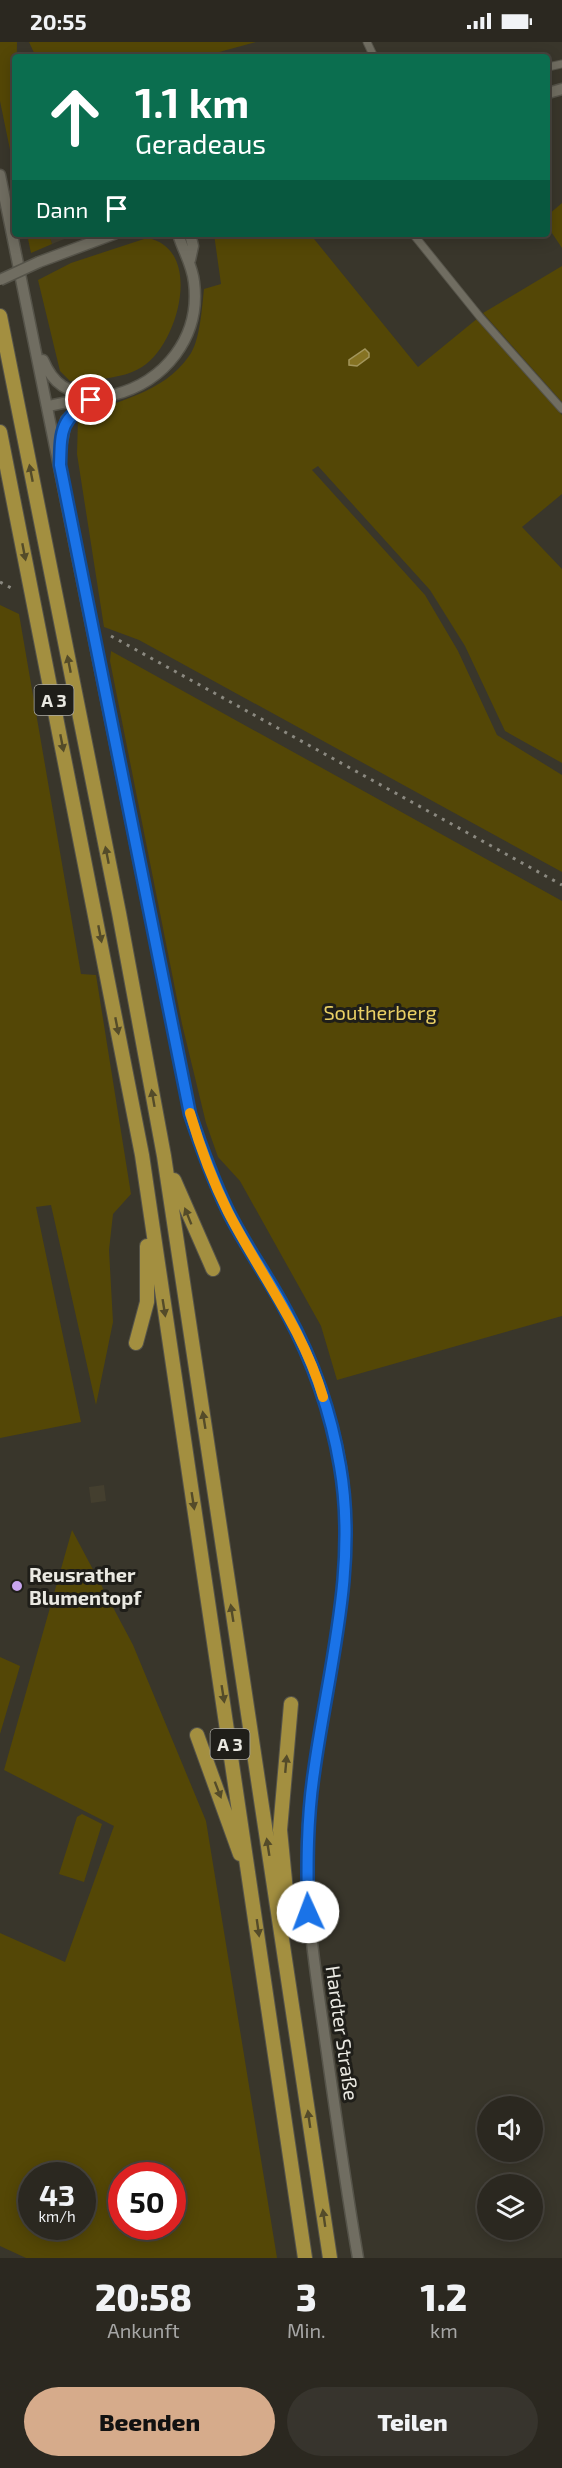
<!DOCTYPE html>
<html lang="de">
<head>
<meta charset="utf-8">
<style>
  body { margin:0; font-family:"Exo 2",sans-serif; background:#37342d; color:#f1f3f6; height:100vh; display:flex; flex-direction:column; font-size:22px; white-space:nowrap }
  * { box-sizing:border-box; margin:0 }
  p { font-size:20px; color:#a6a6a5 }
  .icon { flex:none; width:33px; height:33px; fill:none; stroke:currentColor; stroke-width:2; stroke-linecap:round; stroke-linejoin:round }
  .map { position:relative; height:2216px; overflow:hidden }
  .drawer { display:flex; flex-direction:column; background:#2b2820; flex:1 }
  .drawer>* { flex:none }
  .top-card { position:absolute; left:12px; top:12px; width:538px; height:183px; border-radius:6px; box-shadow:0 3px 15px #0003,0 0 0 2px #47443e; background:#0b6e4f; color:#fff; overflow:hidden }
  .tools { position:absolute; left:477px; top:2054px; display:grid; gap:12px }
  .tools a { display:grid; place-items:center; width:66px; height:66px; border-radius:50%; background:#2b2820; box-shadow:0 3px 15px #0003,0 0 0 2px #47443e; font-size:30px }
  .speed { position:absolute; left:18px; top:2120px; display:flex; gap:12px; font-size:30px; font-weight:700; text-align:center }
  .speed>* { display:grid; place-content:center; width:78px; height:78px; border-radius:50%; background:#2b2820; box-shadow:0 3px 15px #0003,0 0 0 2px #47443e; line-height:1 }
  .speed small { font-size:15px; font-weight:400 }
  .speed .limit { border:9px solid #d22; background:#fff; color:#111 }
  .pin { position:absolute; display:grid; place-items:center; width:51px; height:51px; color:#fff; margin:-26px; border:3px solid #fff; border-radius:50%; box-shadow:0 2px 6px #0007 }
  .me { position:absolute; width:66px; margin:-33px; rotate:358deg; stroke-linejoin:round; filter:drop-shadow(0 0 4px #0008) }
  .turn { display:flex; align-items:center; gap:21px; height:126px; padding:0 24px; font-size:27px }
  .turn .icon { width:78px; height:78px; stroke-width:2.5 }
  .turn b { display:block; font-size:42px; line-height:51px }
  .then { display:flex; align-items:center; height:57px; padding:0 24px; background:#0003; gap:12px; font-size:22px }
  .eta { display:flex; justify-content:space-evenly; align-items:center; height:102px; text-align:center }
  .eta b { font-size:36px; font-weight:800; line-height:42px }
  .primary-button { display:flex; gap:12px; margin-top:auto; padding:12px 24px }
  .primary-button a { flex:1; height:69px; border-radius:36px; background:#d6ab8b; color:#111; font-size:24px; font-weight:800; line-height:69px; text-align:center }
  .primary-button a+a { background:#37342d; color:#f1f3f6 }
  .status { display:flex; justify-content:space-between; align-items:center; height:42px; padding:0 30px; background:#2b2820; direction:ltr }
  .status svg { height:16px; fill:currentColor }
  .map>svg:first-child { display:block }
  .built { fill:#443f2f }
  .green { fill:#544706; fill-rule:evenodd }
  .water { fill:#857222; stroke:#a3965c; stroke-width:1.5 }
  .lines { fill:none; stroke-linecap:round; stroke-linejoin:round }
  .street-casing { stroke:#555349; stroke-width:9 }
  .secondary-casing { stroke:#555349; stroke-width:13 }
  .highway-casing { stroke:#555349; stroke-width:16 }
  .street { stroke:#706d61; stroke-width:7 }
  .secondary { stroke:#706d61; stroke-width:10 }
  .highway { stroke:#a38f40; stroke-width:14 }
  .rail { stroke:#8b8980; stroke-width:3; stroke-dasharray:3 6; stroke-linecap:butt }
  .secondary-bridge-casing { stroke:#555349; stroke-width:13; stroke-linecap:butt }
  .secondary-bridge { stroke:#706d61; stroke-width:10 }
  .oneway { fill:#544b29 }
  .route-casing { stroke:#114b97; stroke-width:15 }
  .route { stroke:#1a73e8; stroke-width:10 }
  .slow { stroke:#f59e0b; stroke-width:10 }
  .poi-dot { fill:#c8a5ee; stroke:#1f1e19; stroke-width:2 }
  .labels { text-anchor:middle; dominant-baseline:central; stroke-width:6; stroke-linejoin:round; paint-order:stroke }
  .shield { fill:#1f1e19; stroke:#adaca6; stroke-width:1.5 }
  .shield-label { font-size:18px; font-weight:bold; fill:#eae9e2 }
  .park-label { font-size:20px; fill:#ead065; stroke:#1f1e19 }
  .poi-label { font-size:20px; font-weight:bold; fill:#eae9e2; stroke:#1f1e19; text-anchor:start }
  .street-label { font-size:20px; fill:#eae9e2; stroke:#1f1e19 }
</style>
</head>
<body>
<div class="status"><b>20:55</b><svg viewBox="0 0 49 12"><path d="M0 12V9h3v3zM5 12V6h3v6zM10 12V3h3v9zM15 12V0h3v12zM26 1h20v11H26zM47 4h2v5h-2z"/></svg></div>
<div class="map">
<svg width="562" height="2216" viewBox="0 0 562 2216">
  <rect width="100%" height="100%" fill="#39362b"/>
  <path class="built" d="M49,192H77L52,202Z
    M104,1443L106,1459L91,1461L89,1445Z"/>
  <path class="green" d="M0,0H17L15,132L0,59Z
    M29,0H256L212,12V15H36Z
    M562,161V206L548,185V173Z
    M27,192H49L52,202L31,211Z
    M214,192H310L418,325L478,276L562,373V452L522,485L562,527V721L505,689L465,604L430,548L318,424L312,428L425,553L458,609L497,693L562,733V830L139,598L104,585L77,412L78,376C116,358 163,352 189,314C200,300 202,265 204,247L221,242Z
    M147,196C204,206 179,302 142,325C121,338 94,337 70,339L60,329L38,238L71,221Z
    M562,224V360L483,271Z
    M0,563L19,572L81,932L96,933L131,1152L113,1172L109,1208L113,1280L96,1363L51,1163L36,1165L81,1380L0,1396Z
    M111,609L562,859V1274L337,1338L321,1284L240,1139L218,1115L206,1081L182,982L110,619Z
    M72,1488L133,1603L206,1779L277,2216H26L0,2204V1891L65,1920L114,1784L4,1728ZM32,2133H82V2184H32ZM122,2133H172V2184H122Z
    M0,1615L20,1624L0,1692Z
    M82,1772L102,1782L84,1840L59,1832L77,1775Z"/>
  <path class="water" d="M365,307L369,311V315L357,324L349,323V318Z"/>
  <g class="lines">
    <g class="street-casing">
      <path id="street" d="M367,0L374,15
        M548,25L562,22
        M413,192L480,275L562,367"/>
    </g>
    <g class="secondary-casing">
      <path id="secondary" d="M548,51L562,47
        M0,133L190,1072C201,1106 213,1140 229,1172C246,1205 268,1236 286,1269C313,1318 332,1371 341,1426C360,1547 317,1665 308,1785C303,1859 316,1932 326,2004C336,2075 346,2146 358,2216
        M190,218L193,204L190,192
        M39,220L114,192
        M43,318C53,342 68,353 95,350
        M49,364C70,358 92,359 113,353C165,340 201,295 194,240C192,222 183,209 178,192
        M61,405L66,378L88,360"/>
    </g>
    <g class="highway-casing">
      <path id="highway" d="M0,274L119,871L164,1114L330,2216
        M0,390L142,1113L305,2216
        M174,1138L213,1227
        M136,1301L147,1260V1204
        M197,1693L240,1812
        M281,1879L287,1859L280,1788L291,1662"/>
    </g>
    <use href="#street" class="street"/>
    <use href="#secondary" class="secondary"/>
    <use href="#highway" class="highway"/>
    <path class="rail" d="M0,540L13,547
      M111,594L562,843"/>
    <g class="secondary-bridge-casing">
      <path id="secondary-bridge" d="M0,238L39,220"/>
    </g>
    <use href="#secondary-bridge" class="secondary-bridge"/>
  </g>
  <defs><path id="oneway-solid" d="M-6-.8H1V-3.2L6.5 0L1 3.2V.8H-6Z" transform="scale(1.5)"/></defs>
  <g class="oneway">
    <use href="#oneway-solid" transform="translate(31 431) rotate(-101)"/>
    <use href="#oneway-solid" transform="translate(24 510) rotate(79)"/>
    <use href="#oneway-solid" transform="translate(69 622) rotate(-101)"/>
    <use href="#oneway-solid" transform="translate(62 701) rotate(79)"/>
    <use href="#oneway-solid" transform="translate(107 813) rotate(-101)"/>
    <use href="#oneway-solid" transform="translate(100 892) rotate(79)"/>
    <use href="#oneway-solid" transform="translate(117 984) rotate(79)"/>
    <use href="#oneway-solid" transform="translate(153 1056) rotate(-100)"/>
    <use href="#oneway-solid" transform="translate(188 1174) rotate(-112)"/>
    <use href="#oneway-solid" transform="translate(164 1266) rotate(81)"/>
    <use href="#oneway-solid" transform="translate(204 1378) rotate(-99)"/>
    <use href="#oneway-solid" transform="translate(193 1459) rotate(81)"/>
    <use href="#oneway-solid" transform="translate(232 1571) rotate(-99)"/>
    <use href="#oneway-solid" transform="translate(223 1652) rotate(81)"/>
    <use href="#oneway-solid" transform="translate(286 1722) rotate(-85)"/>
    <use href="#oneway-solid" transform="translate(218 1748) rotate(69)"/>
    <use href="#oneway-solid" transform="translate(268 1805) rotate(-99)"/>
    <use href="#oneway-solid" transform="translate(258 1886) rotate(82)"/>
    <use href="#oneway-solid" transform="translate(309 2077) rotate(-98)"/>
    <use href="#oneway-solid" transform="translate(324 2176) rotate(-98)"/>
  </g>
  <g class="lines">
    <g class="route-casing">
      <path id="route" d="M91,358C60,378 61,388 60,423L190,1072C201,1105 213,1138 228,1169C245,1204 269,1236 287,1271C313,1319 331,1370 340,1424C358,1527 328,1628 314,1730C307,1776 307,1823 308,1870"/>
    </g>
    <use href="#route" class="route"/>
    <path class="slow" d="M190,1071C200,1105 212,1138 228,1170C260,1232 303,1287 323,1355"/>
  </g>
  <circle class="poi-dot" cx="17" cy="1544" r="6"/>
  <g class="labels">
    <g class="shield">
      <rect x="34.5" y="643" width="39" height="30" rx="4.5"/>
      <rect x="210.5" y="1687" width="39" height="30" rx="4.5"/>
    </g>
    <g class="shield-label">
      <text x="54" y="658">A 3</text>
      <text x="230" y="1702">A 3</text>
    </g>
    <g class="park-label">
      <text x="380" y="970">Southerberg</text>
    </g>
    <g class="poi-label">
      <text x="29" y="1532">Reusrather<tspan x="29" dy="23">Blumentopf</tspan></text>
    </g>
    <g class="street-label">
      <text transform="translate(343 1991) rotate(82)">Hardter Straße</text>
    </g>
  </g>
</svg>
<div class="tools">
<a><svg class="icon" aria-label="sound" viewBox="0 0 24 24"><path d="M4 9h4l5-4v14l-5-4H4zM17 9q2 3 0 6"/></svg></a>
<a><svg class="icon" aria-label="layers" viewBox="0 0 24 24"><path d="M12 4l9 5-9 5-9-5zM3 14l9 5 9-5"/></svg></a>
</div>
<div class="speed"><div>43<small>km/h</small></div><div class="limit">50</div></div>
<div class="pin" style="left:91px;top:358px;background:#d93025"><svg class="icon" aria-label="arrive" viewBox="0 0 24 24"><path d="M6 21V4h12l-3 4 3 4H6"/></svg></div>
<svg class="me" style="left:308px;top:1870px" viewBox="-20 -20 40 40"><circle r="19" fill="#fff"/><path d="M0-13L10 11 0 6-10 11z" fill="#1a73e8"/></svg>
<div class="top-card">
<div class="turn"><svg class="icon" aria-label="ahead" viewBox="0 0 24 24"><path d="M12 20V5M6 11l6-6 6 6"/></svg><div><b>1.1 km</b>Geradeaus</div></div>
<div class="then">Dann<svg class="icon" aria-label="arrive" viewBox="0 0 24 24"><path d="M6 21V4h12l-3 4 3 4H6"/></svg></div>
</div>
</div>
<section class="drawer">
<div class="eta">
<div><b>20:58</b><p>Ankunft</p></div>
<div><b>3</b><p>Min.</p></div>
<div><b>1.2</b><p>km</p></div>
</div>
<div class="primary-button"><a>Beenden</a><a>Teilen</a></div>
</section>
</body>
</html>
